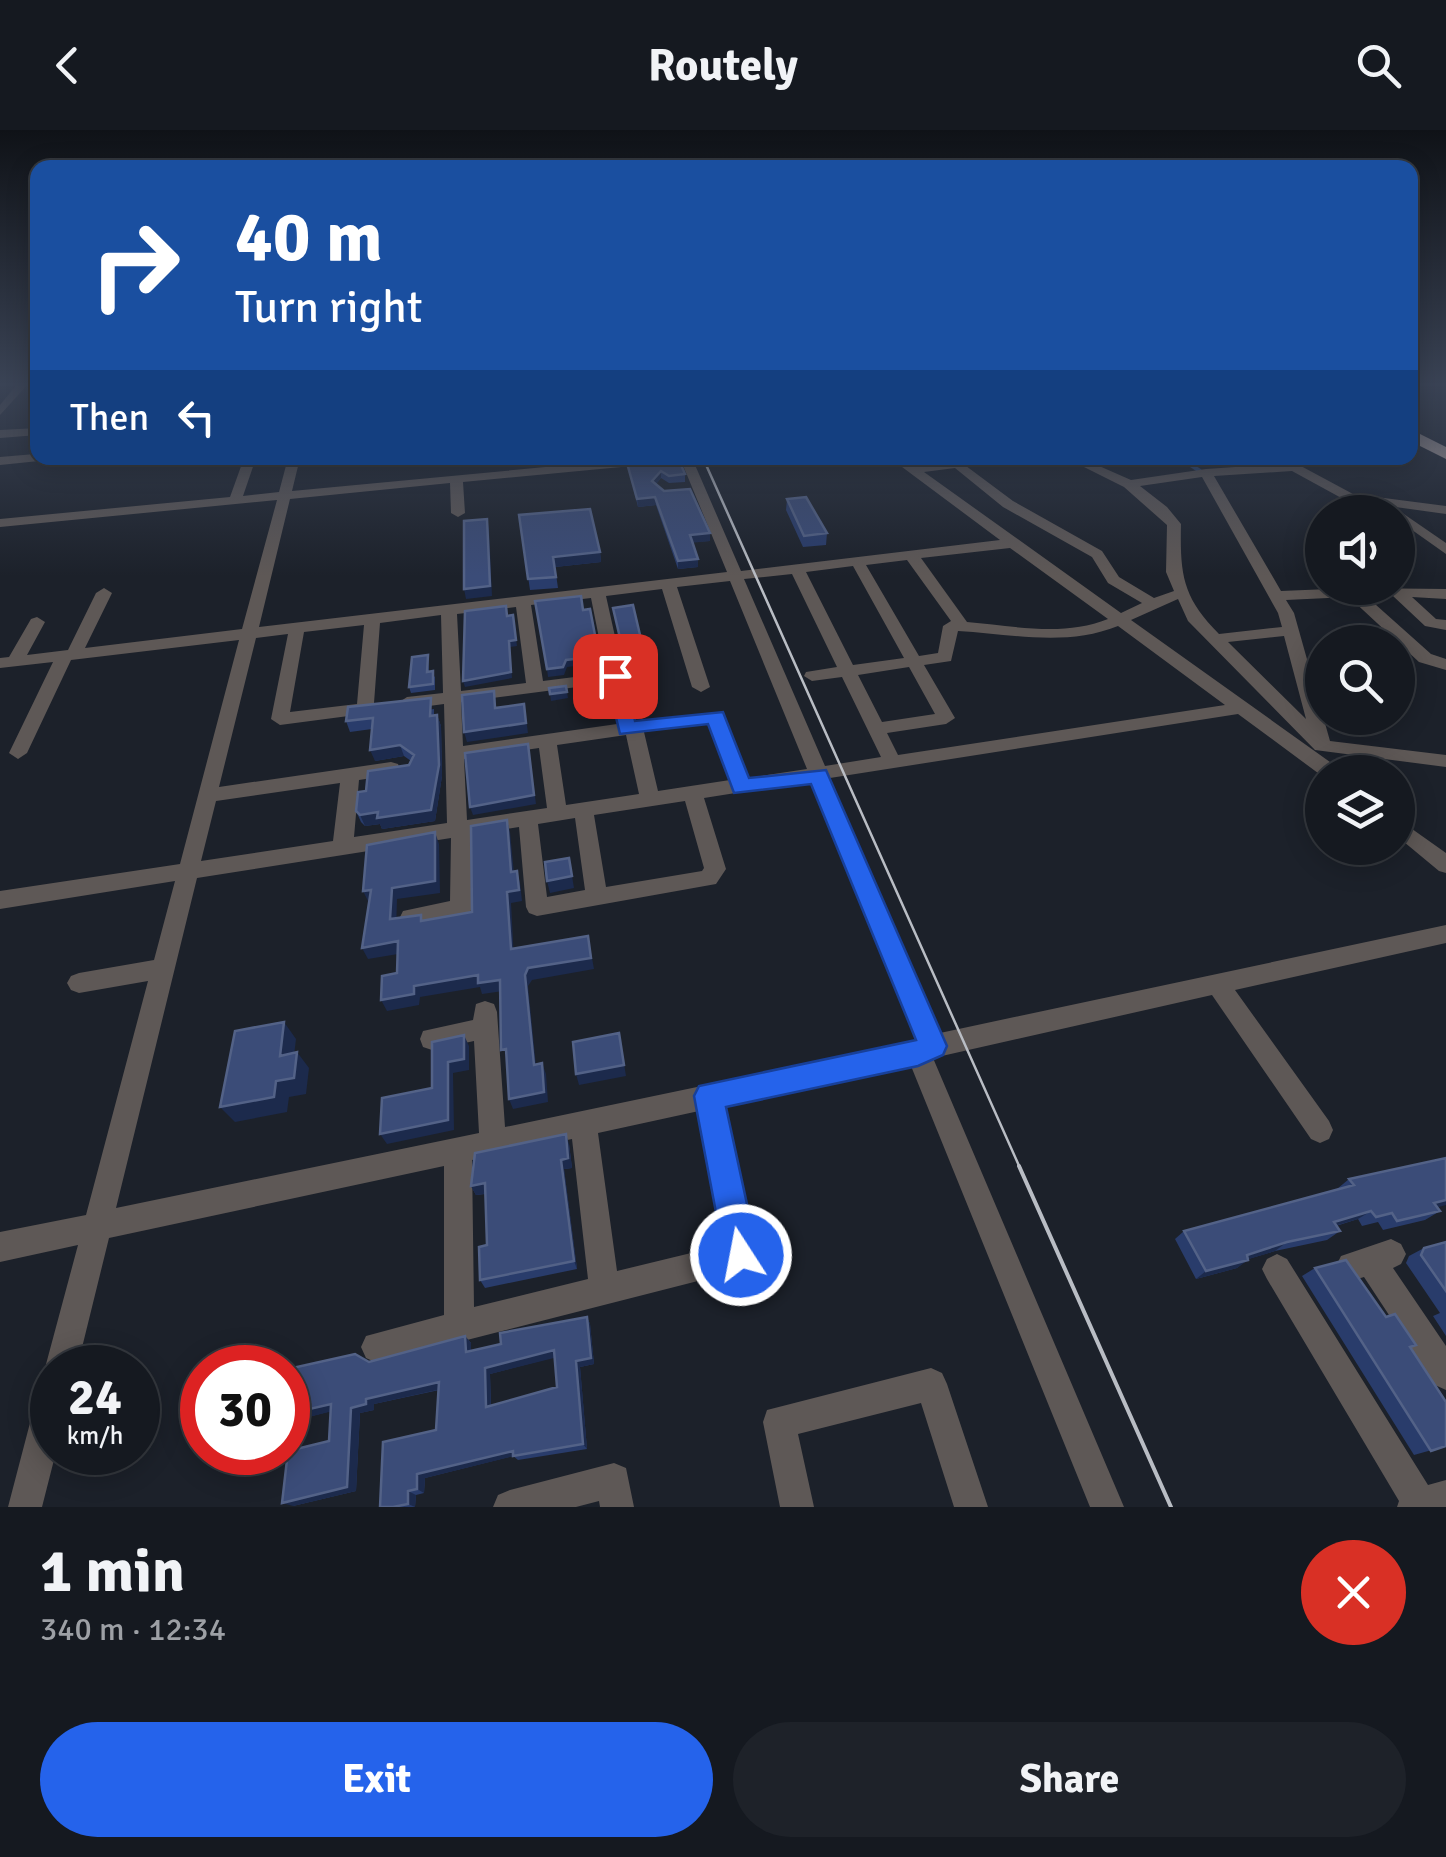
<!DOCTYPE html>
<html lang="en">
<head>
<meta charset="utf-8">
<style>
  body { margin:0; font-family:Signika,sans-serif; background:#1e2229; color:#f1f3f6; height:100vh; display:flex; flex-direction:column; font-size:38px; white-space:nowrap }
  * { box-sizing:border-box; margin:0 }
  p { font-size:32px; color:#9da0a5 }
  .icon { flex:none; width:55px; height:55px; fill:none; stroke:currentColor; stroke-width:2; stroke-linecap:round; stroke-linejoin:round }
  .map { position:relative; height:1377px; overflow:hidden }
  .details { display:flex; flex-direction:column; background:#151920; flex:1 }
  .details>* { flex:none }
  .banner { position:absolute; left:30px; top:30px; width:1388px; height:305px; border-radius:20px; box-shadow:0 5px 25px #0003,0 0 0 2px #34383e; background:#1a4fa0; color:#fff; overflow:hidden }
  .tools { position:absolute; left:1305px; top:365px; display:grid; gap:20px }
  .tools a { display:grid; place-items:center; width:110px; height:110px; border-radius:50%; background:#151920; box-shadow:0 5px 25px #0003,0 0 0 2px #34383e; font-size:50px }
  .speed { position:absolute; left:30px; top:1215px; display:flex; gap:20px; font-size:50px; font-weight:700; text-align:center }
  .speed>* { display:grid; place-content:center; width:130px; height:130px; border-radius:50%; background:#151920; box-shadow:0 5px 25px #0003,0 0 0 2px #34383e; line-height:1 }
  .speed small { font-size:25px; font-weight:400 }
  .speed .limit { border:15px solid #d22; background:#fff; color:#111 }
  .pin { position:absolute; display:grid; place-items:center; width:85px; height:85px; color:#fff; margin:-42px; border-radius:20px; box-shadow:0 5px 15px #0006 }
  .me { position:absolute; width:110px; margin:-55px; rotate:349deg; stroke-linejoin:round; filter:drop-shadow(0 0 8px #0008) }
  .turn { display:flex; align-items:center; gap:35px; height:210px; padding:0 40px; font-size:45px }
  .turn .icon { width:130px; height:130px; stroke-width:2.5 }
  .turn b { display:block; font-size:70px; line-height:85px }
  .then { display:flex; align-items:center; height:95px; padding:0 40px; background:#0003; gap:20px; font-size:38px }
  .round { display:grid; place-items:center; flex:none; width:105px; height:105px; border-radius:52px; background:#1e2229 }
  .head { display:flex; align-items:center; justify-content:space-between; height:170px; padding:0 40px }
  h1 { font-size:60px; font-weight:700; line-height:75px }
  .cta { display:flex; gap:20px; margin-top:auto; padding:20px 40px }
  .cta a { flex:1; height:115px; border-radius:60px; background:#2563eb; color:#fff; font-size:40px; font-weight:700; line-height:115px; text-align:center }
  .cta a+a { background:#1e2229; color:#f1f3f6 }
  header { display:flex; justify-content:space-between; align-items:center; height:130px; padding:0 40px; background:#151920; font-size:45px; font-weight:700 }
  .map>svg:first-child { display:block }
  .lines { fill:none; stroke-linecap:round; stroke-linejoin:round }
  .stream { stroke:#2b4a7e; stroke-width:4 }
  .minor { fill:#5e5856; fill-rule:evenodd }
  .highway { fill:#b5a6a1; fill-rule:evenodd }
  .tram-far1 { stroke:#b9bdc4; stroke-width:2.5 }
  .tram { stroke:#b9bdc4; stroke-width:4 }
  .wall { fill:#293c6b; fill-rule:evenodd }
  .shaded-wall { fill:#1c2a4c }
  .building { fill:#3b4c78; stroke:#536287; stroke-width:2.5; fill-rule:evenodd }
  .route { fill:#2563eb; stroke:#184099; stroke-width:2.5 }
</style>
</head>
<body>
<header><svg class="icon" aria-label="back" viewBox="0 0 24 24"><path d="M15 5l-7 7 7 7"/></svg>Routely<svg class="icon" aria-label="search" viewBox="0 0 24 24"><circle cx="10" cy="10" r="6"/><path d="M15 15l6 6"/></svg></header>
<div class="map">
<svg width="1446" height="1377" viewBox="0 0 1446 1377">
  <rect width="100%" height="100%" fill="#1c212a"/>
  <g class="lines">
    <path class="stream" d="M1180,328L1200,341"/>
    <path class="minor" d="M18,253H29L0,285V275Z
      M38,298V305L0,308V300Z
      M35,324L41,328L39,331L0,335V327Z
      M244,328H256L243,366L279,362L288,328H300L292,361L641,328H692L741,441L1000,410L890,328H903L915,336L958,330L1013,371L1102,421L1119,447L1154,468L1174,461L1166,442L1167,395L1124,357L1066,328H1081L1131,350L1206,339L1280,334L1272,328H1286L1353,364L1446,376V384L1345,370L1292,341L1214,346L1281,461L1353,458L1446,459V469L1412,467L1436,489L1446,490V500L1425,496L1393,466H1366L1431,524L1446,529V540L1419,532L1349,467L1286,470L1294,483L1330,611L1446,625V637L1315,620L1188,491L1178,469L1131,490L1337,637L1339,642H1322V646L1238,584L830,648L940,903L1446,795V813L1235,860L1329,991L1333,1000L1329,1009L1320,1013L1311,1009L1212,865L933,928L1124,1377H1090L911,936L724,976L756,1125L751,1135L741,1140L377,1233L366,1228L361,1217L366,1206L444,1185V1036L109,1108L77,1238H52V1250L50,1249L45,1238L78,1115L0,1132V1102L86,1085L148,851L79,863L71,860L67,853L71,846L79,843L154,830L175,751L0,779V761L180,734L239,510L71,530L27,623L18,629L9,623L53,532L0,538V528L9,527L31,489L37,487L45,492L27,525L68,520L96,463L104,458L112,463L85,518L242,499L277,370L0,397V389L230,367ZM680,328L727,442L259,497L290,369L450,353L451,383L458,387L465,383L463,352L674,332ZM955,338L1003,377L1092,427L1108,453L1142,473L1121,483L924,342ZM1202,347L1278,483L1282,497L1219,504C1182,467 1180,444 1181,394L1167,377L1140,356ZM1010,418L1108,489C1064,507 1014,496 967,492L921,428ZM907,430L951,491L943,496L938,523L919,526L866,435ZM853,436L904,528L853,535L806,442ZM792,444L837,537L806,542L804,546L812,551L842,547L881,627L825,636L744,449ZM730,451L807,639L748,648L722,582L634,592L606,466L662,459L692,557L701,562L710,557L677,457ZM591,468L606,543L543,551L531,475ZM516,477L526,553L461,561L457,484ZM441,485L443,563L407,567L398,573L407,579L444,574L447,693L354,707L359,650L398,644L400,639L398,634L391,632L219,657L256,508L288,504L271,589L280,595L379,582L382,578L374,573L380,493ZM364,495L357,574L290,582L304,502ZM1118,496L1225,575L898,625L887,603L946,594L955,588L924,535L951,531L958,501C1012,504 1066,517 1118,496ZM1284,506L1306,589L1228,512ZM909,537L935,584L882,592L858,545ZM608,553L617,594L463,616L461,572ZM709,593L730,650L658,661L644,602ZM626,605L639,664L566,675L557,615ZM539,618L547,678L467,690L464,629ZM812,651L918,911L505,997L497,882L494,874L485,871L476,874L473,890L423,901L420,909L423,917L432,920L474,911L479,1003L116,1078L197,748L451,708L450,771L403,781L400,787L403,793L411,796L469,784L472,778L471,705L519,697L526,777L529,783L537,786L716,754L726,739L704,668ZM340,653L333,711L201,731L216,671ZM685,671L704,738L702,741L606,757L594,685ZM575,688L585,760L547,767L538,694ZM699,981L724,1115L617,1141L598,1003ZM572,1009L588,1149L474,1177L472,1030Z
      M1398,380L1446,413V424L1398,390V382H1392Z
      M1398,689L1446,723V743L1439,741L1398,707Z
      M1391,1109L1401,1114L1406,1124L1401,1134L1393,1138L1446,1216V1260L1435,1255L1364,1147L1351,1151L1341,1146L1336,1136L1341,1126Z
      M1277,1124L1287,1129L1428,1355L1446,1350V1377H1397L1399,1371L1267,1149L1262,1139L1267,1129Z
      M931,1238L942,1243L947,1254L988,1377H954L921,1273L798,1304L814,1377H780L763,1292L767,1280Z
      M52,1254V1322H56L42,1377H8L36,1270L41,1259Z
      M614,1333L626,1338L634,1377H600L599,1371L576,1377H493L498,1365L510,1360Z"/>
    <path class="highway" d="M1410,299L1446,317V329L1410,311Z"/>
    <path class="tram-far1" d="M703,328L1020,1038"/>
    <path class="tram" d="M1019,1036L1171,1377"/>
  </g>
  <path class="wall" d="M627,333L685,344V352L669,353L661,348L656,354L710,403V411L692,412L698,429V437L678,439L656,375L638,377Z
    M787,369L827,403L826,415L803,417L786,380Z
    M519,385L600,422L601,432L555,437L558,458L530,460Z
    M428,525L429,541L435,547V560L411,563L409,557Z
    M434,579V586L437,585L441,596L442,646L435,691L382,699L380,694L365,696L361,692L356,681L366,661L409,635L411,631L404,626L375,631L372,599L350,602L346,591Z
    M569,1014L572,1038L564,1039L577,1139L485,1158L480,1150L487,1115L485,1064L476,1065L471,1056Z
    M1349,1049L1437,1077L1440,1081L1425,1090L1383,1100L1378,1092L1362,1096L1358,1089L1336,1096L1340,1101L1327,1110L1275,1121L1248,1129L1237,1138L1196,1149L1175,1109L1184,1101L1337,1059Z
    M1446,1112V1206L1433,1186L1440,1183L1406,1133L1409,1126L1424,1118Z
    M1315,1138L1386,1187L1410,1217L1446,1316L1414,1325L1302,1146Z
    M587,1187L590,1194L594,1234L580,1237L587,1319L518,1330L513,1326L425,1348L424,1363L416,1365L415,1377H380L436,1300L439,1260L374,1274V1280L360,1283L356,1361L293,1376L329,1311L331,1281L293,1291L288,1288V1239L369,1232L465,1206L471,1213V1221L501,1214ZM555,1227L557,1257L491,1276L490,1244Z"/>
  <path class="shaded-wall" d="M661,341V348L652,359V351Z
    M655,367L656,375L638,377L637,369Z
    M487,389L489,399L492,466L466,469L464,459Z
    M710,403V411L690,413V405Z
    M600,422L601,432L555,437L553,427Z
    M698,429V437L678,439V431Z
    M513,485L517,516L510,517L512,548L465,557L463,551L509,511Z
    M599,526L600,533L567,537L564,545L548,547L547,539L566,530Z
    M651,552V558L635,560L634,554Z
    M567,562L568,568L551,571L550,564Z
    M524,574L528,603L467,612L464,602Z
    M437,585L441,596L442,646L435,691L382,699L380,694L365,696L360,685L378,682L380,688Z
    M528,614L536,674L473,685L470,677Z
    M400,615L404,626L375,631L370,620Z
    M507,690L510,702L515,754L511,742Z
    M435,702L439,714L440,763L397,769L396,801L390,789L392,758Z
    M569,728L574,758L550,763L547,751Z
    M517,741L520,753L522,771L511,773L514,830L511,819L507,762Z
    M371,760L369,773L363,761Z
    M588,806L594,839L532,850L528,856L537,946L534,935L525,845L528,838Z
    M398,811L404,823L368,829L362,818Z
    M478,845L500,850L503,861L482,864L480,857L420,867L419,875L387,881L381,870L414,856Z
    M284,892L296,909L292,942L280,926Z
    M619,903L626,946L579,955L576,944Z
    M464,905L469,916V940L453,943L454,1000L387,1014L380,1004L448,990V932Z
    M297,922L309,938L306,964L289,967L287,982L235,992L220,977L276,951Z
    M542,933L546,944L548,972L513,979L509,969Z
    M566,1004L569,1014L572,1038L564,1039L577,1139L574,1131L561,1030Z
    M485,1053L489,1063L476,1065L471,1056Z
    M1446,1070V1075L1420,1082L1434,1073Z
    M1371,1081L1358,1089L1321,1100L1334,1092Z
    M1287,1112L1275,1121L1236,1133L1247,1125Z
    M1248,1130L1237,1138L1196,1149L1206,1141Z
    M587,1187L590,1194L594,1234L580,1237L587,1319L583,1314L576,1231Z
    M465,1206L471,1213V1228L466,1222Z
    M554,1220L558,1227L490,1244L491,1283L486,1277L485,1238Z
    M439,1252L446,1258L374,1274V1280L360,1283L356,1361L293,1376L282,1373L347,1357L351,1278L366,1269Z
    M331,1274L341,1279L293,1291L288,1288V1284Z
    M513,1321L518,1325L425,1348L424,1363L417,1359V1344Z
    M408,1361L416,1365L415,1377L408,1374Z"/>
  <path class="building" d="M668,328H678L685,344L669,346L661,341L652,351L664,361L690,359L710,403L690,405L698,429L678,431L655,367L637,369L627,333Z
    M806,367L827,403L804,406L787,369Z
    M590,379L600,422L553,427L556,447L528,449L519,385Z
    M487,389L490,456L464,459V391Z
    M581,466L583,480L590,479L599,526L566,530L563,537L547,539L535,471Z
    M633,475L651,552L634,554L631,542H628L613,478Z
    M506,476L507,486L513,485L516,510L509,511L511,542L463,551L465,481Z
    M428,525L427,542L433,541V554L409,557L412,527Z
    M566,556L567,562L550,564L549,558Z
    M494,561L495,578L524,574L526,593L464,602L462,565Z
    M431,568L430,586L437,585L439,635L431,680L377,688L378,682L360,685L356,681L358,662L366,661L368,641L409,635L414,625L400,615L370,620L373,588L346,591L348,577Z
    M528,614L534,665L470,677L465,623Z
    M507,690L511,742L517,741L519,760L507,762L511,819L588,806L591,828L528,838L525,845L534,935L542,933L544,962L509,969L506,919L501,920L500,850L478,853V845L414,856V864L381,870L382,846L397,843L398,811L362,818L371,760L363,761L367,715L435,702V751L392,758L390,789L421,785V791L472,782L471,696Z
    M569,728L572,746L547,751L545,732Z
    M284,892L280,926L297,922L294,948L276,951L274,967L220,977L235,901Z
    M619,903L624,935L576,944L573,912Z
    M464,905V929L448,932V990L380,1004L382,968L432,958V912Z
    M566,1004L568,1028L561,1030L574,1131L480,1150L479,1117L487,1115L485,1053L471,1056L475,1023Z
    M1446,1028V1070L1434,1073L1440,1081L1397,1091L1392,1083L1376,1087L1371,1081L1334,1092L1340,1101L1287,1112L1247,1125L1248,1130L1206,1141L1184,1101L1354,1055L1349,1049Z
    M1446,1112V1161L1421,1125L1424,1118Z
    M1346,1130L1386,1187L1395,1184L1416,1215L1410,1217L1446,1272V1316L1431,1321L1315,1138Z
    M587,1187L591,1228L576,1231L583,1314L513,1326V1321L417,1344V1359L408,1361V1374L393,1377H380L383,1312L436,1300L439,1252L366,1269V1274L351,1278L347,1357L282,1373L288,1321L329,1311L331,1274L288,1284V1239L355,1224L369,1232L465,1206L466,1222L501,1214L500,1203ZM554,1220L557,1257L486,1277L485,1238Z"/>
  <linearGradient id="sky" x2="0" y2="1"><stop stop-color="#0f1217"/><stop offset="0.57" stop-color="#3a4355"/><stop offset="1" stop-color="#3a4355" stop-opacity="0"/></linearGradient>
  <rect width="1446" height="446" fill="url(#sky)"/>
  <path class="route" d="M615,541L625,546L635,591L723,582L749,648L826,640L947,916L943,925L918,936L726,977L758,1125L753,1137L741,1142L729,1137L724,1125L694,966L699,956L916,910L811,654L734,663L708,594L620,604L606,546Z"/>
</svg>
<div class="tools">
<a><svg class="icon" aria-label="sound" viewBox="0 0 24 24"><path d="M4 9h4l5-4v14l-5-4H4zM17 9q2 3 0 6"/></svg></a>
<a><svg class="icon" aria-label="search" viewBox="0 0 24 24"><circle cx="10" cy="10" r="6"/><path d="M15 15l6 6"/></svg></a>
<a><svg class="icon" aria-label="layers" viewBox="0 0 24 24"><path d="M12 4l9 5-9 5-9-5zM3 14l9 5 9-5"/></svg></a>
</div>
<div class="speed"><div>24<small>km/h</small></div><div class="limit">30</div></div>
<div class="pin" style="left:615px;top:546px;background:#d93025"><svg class="icon" aria-label="arrive" viewBox="0 0 24 24"><path d="M6 21V4h12l-3 4 3 4H6"/></svg></div>
<svg class="me" style="left:741px;top:1125px" viewBox="-20 -20 40 40"><circle r="17" fill="#2563eb" stroke="#fff" stroke-width="3"/><path d="M0-11L8 9 0 5-8 9z" fill="#fff"/></svg>
<div class="banner">
<div class="turn"><svg class="icon" aria-label="right" viewBox="0 0 24 24"><path d="M7 20v-9h11M14 6l5 5-5 5"/></svg><div><b>40 m</b>Turn right</div></div>
<div class="then">Then<svg class="icon" aria-label="left" viewBox="0 0 24 24"><path d="M17 20v-9H6M10 6l-5 5 5 5"/></svg></div>
</div>
</div>
<section class="details">
<div class="head"><div><h1>1 min</h1><p>340 m · 12:34</p></div><a class="round" style="background:#d93025;color:#fff"><svg class="icon" aria-label="close" viewBox="0 0 24 24"><path d="M6 6l12 12M18 6L6 18"/></svg></a></div>
<div class="cta"><a>Exit</a><a>Share</a></div>
</section>
</body>
</html>
